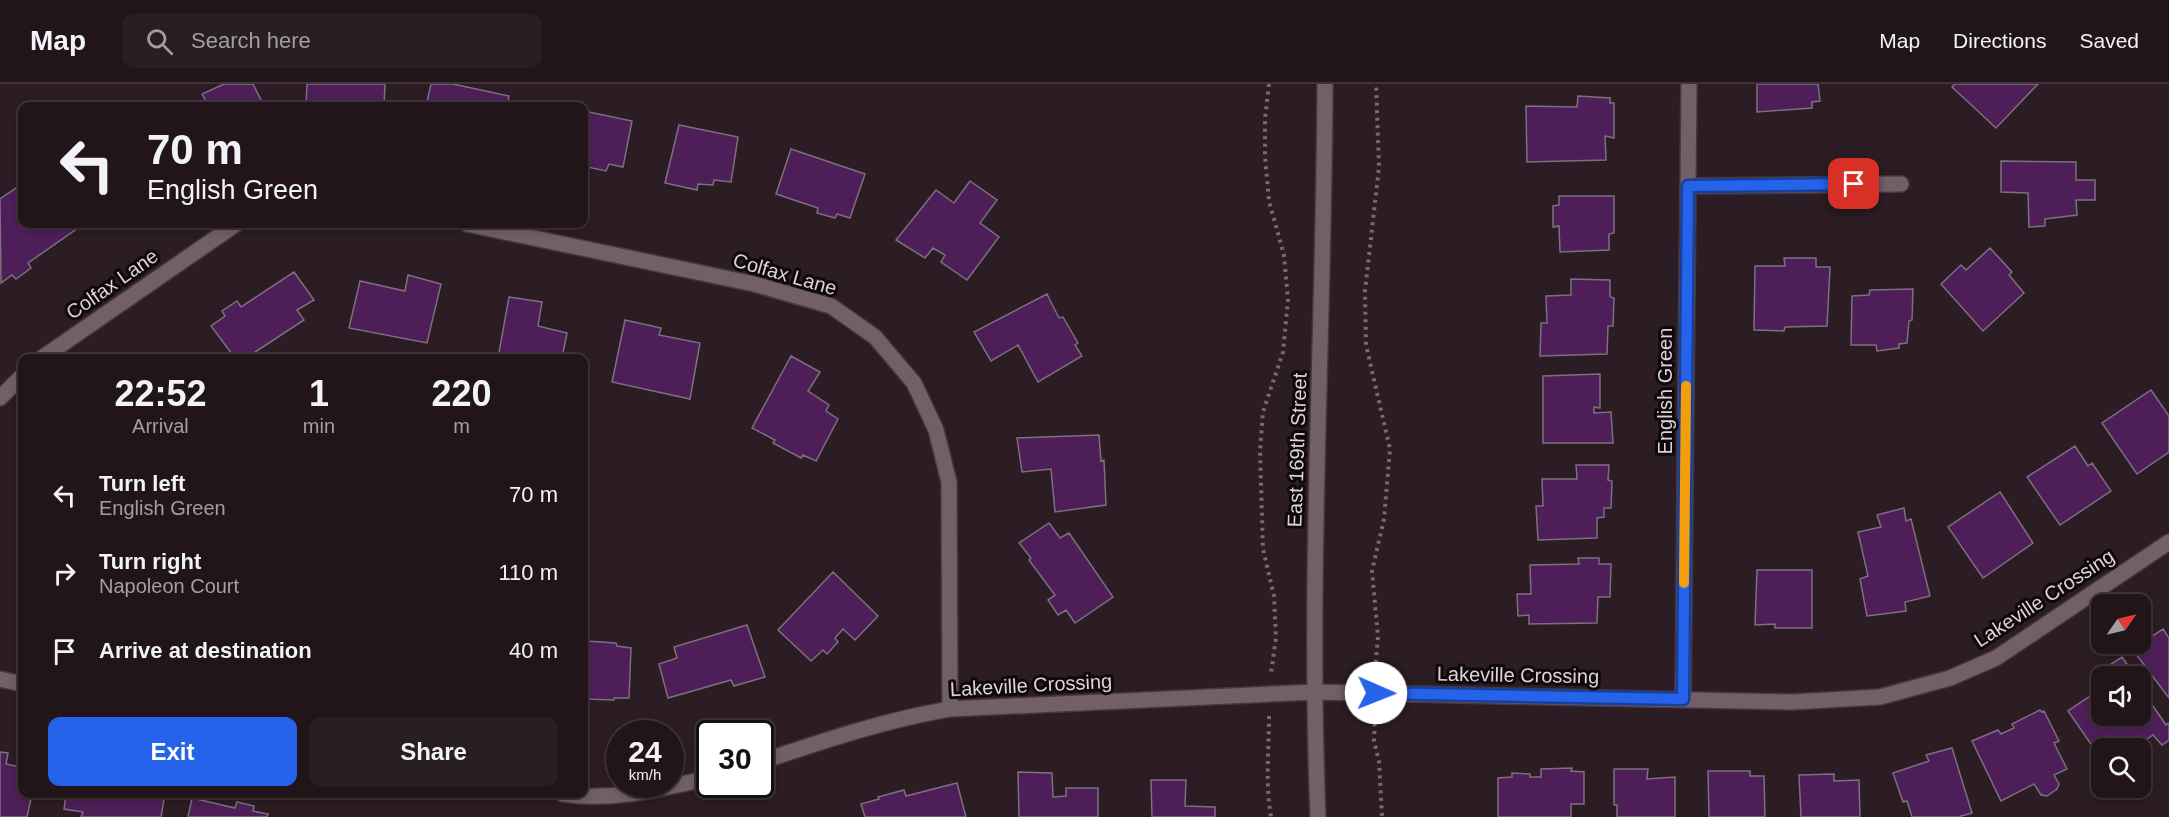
<!DOCTYPE html>
<html lang="en">
<head>
<meta charset="utf-8">
<style>
  body { margin:0; font-family:Arial,sans-serif; background:#291e23; color:#f1f3f6; height:100vh; display:flex; flex-direction:column; font-size:22px; white-space:nowrap }
  * { box-sizing:border-box; margin:0 }
  p { font-size:20px; color:#a29fa2 }
  .icon { flex:none; width:33px; height:33px; fill:none; stroke:currentColor; stroke-width:2; stroke-linecap:round; stroke-linejoin:round }
  .map { position:relative; flex:1; overflow:hidden }
  .details { position:absolute; left:18px; top:270px; width:570px; height:444px; display:flex; flex-direction:column; background:#21151a; border-radius:12px; box-shadow:0 3px 9px #0003,0 0 0 2px #3e3439 }
  .details>* { flex:none }
  .guide { position:absolute; left:18px; top:18px; width:570px; height:126px; border-radius:12px; box-shadow:0 3px 9px #0003,0 0 0 2px #3e3439; background:#21151a; color:#f1f3f6; overflow:hidden }
  .needle { width:39px; rotate:56deg }
  .controls { position:absolute; left:2091px; top:510px; display:grid; gap:12px }
  .controls a { display:grid; place-items:center; width:60px; height:60px; border-radius:12px; background:#21151a; box-shadow:0 3px 9px #0003,0 0 0 2px #3e3439; font-size:30px }
  .speed { position:absolute; left:606px; top:636px; display:flex; gap:12px; font-size:30px; font-weight:700; text-align:center }
  .speed>* { display:grid; place-content:center; width:78px; height:78px; border-radius:50%; background:#21151a; box-shadow:0 3px 9px #0003,0 0 0 2px #3e3439; line-height:1 }
  .speed small { font-size:15px; font-weight:400 }
  .speed .limit { border:3px solid #111; border-radius:9px; background:#fff; color:#111 }
  .pin { position:absolute; display:grid; place-items:center; width:51px; height:51px; color:#fff; margin:-26px; border-radius:12px; box-shadow:0 3px 9px #0006 }
  .me { position:absolute; width:66px; margin:-33px; rotate:91deg; stroke-linejoin:round; filter:drop-shadow(0 0 4px #0008) }
  .turn { display:flex; align-items:center; gap:21px; height:126px; padding:0 30px; font-size:27px }
  .turn .icon { width:78px; height:78px; stroke-width:2.5 }
  .turn b { display:block; font-size:42px; line-height:51px }
  .eta { display:flex; justify-content:space-evenly; align-items:center; height:102px; text-align:center }
  .eta b { font-size:36px; font-weight:700; line-height:42px }
  .cta { display:flex; gap:12px; margin-top:auto; padding:12px 30px }
  .cta a { flex:1; height:69px; border-radius:12px; background:#2563eb; color:#fff; font-size:24px; font-weight:700; line-height:69px; text-align:center }
  .cta a+a { background:#291e23; color:#f1f3f6 }
  ul { padding:0; list-style:none }
  li { display:flex; align-items:center; gap:18px; height:78px; padding:0 30px }
  li div { flex:1 }
  li b { display:block; font-size:22px }
  li em { font-style:normal }
  header { display:flex; align-items:center; gap:36px; box-sizing:border-box; height:84px; padding:0 30px; background:#21151a; border-bottom:2px solid #3e3439 }
  header strong { font-size:28px }
  nav { display:flex; gap:33px; margin-inline-start:auto; font-size:21px }
  .search { width:420px; height:54px; background:#291e23; display:flex; align-items:center; gap:15px; box-sizing:border-box; padding:0 21px; border-radius:12px; color:#a29fa2; font-size:22px }
  .map>svg:first-child { display:block }
  .building { fill:#4e1e58; stroke:#7c707f; stroke-width:1.5 }
  .lines { fill:none; stroke-linecap:round; stroke-linejoin:round }
  .minor-casing { stroke:#44373d; stroke-width:18 }
  .path { stroke:#786a70; stroke-width:4; stroke-dasharray:3 4.5; stroke-linecap:butt }
  .minor { stroke:#725f67; stroke-width:15 }
  .route-casing { stroke:#184099; stroke-width:15 }
  .route { stroke:#2563eb; stroke-width:10 }
  .slow { stroke:#f59e0b; stroke-width:10 }
  .labels { text-anchor:middle; dominant-baseline:central; stroke-width:6; stroke-linejoin:round; paint-order:stroke }
  .street-label { font-size:20px; fill:#ded3d8; stroke:#0f090c }
</style>
</head>
<body>
<header>
<strong>Map</strong>
<div class="search"><svg class="icon" aria-label="search" viewBox="0 0 24 24"><circle cx="10" cy="10" r="6"/><path d="M15 15l6 6"/></svg>Search here</div>
<nav><a>Map</a><a>Directions</a><a>Saved</a></nav>
</header>
<div class="map">
<svg width="2169" height="733" viewBox="0 0 2169 733">
  <rect width="100%" height="100%" fill="#2c1c23"/>
  <path class="building" d="M224,0H253L264,22H201L207,19L202,10Z
    M307,0H385L384,22H306Z
    M431,0H453L509,12L507,22H426Z
    M1757,0H1818L1820,17L1812,18V24L1757,28Z
    M1955,0H2038L1996,44L1952,3Z
    M1578,12L1610,14V19H1614V54L1605,52L1606,76L1527,78L1526,22L1577,23Z
    M584,27L632,37L623,83L609,80L606,87L587,83V76H584Z
    M679,41L738,53L731,98L714,96L713,101L698,100L697,106L665,99Z
    M791,65L865,90L850,134L837,130L835,134L817,129L818,124L776,110Z
    M2001,77L2076,78V96H2095V116H2076L2077,131L2045,135V142L2029,143L2028,109L2001,108Z
    M970,97L997,116L980,139L999,153L967,196L941,178L945,171L933,164L925,174L896,156L936,106L954,119Z
    M22,100V140H75L78,144L28,179L31,184L16,195L12,191L1,199L0,115Z
    M1559,112H1614V149L1609,150V166L1560,168L1559,142L1553,143V122L1559,121Z
    M1990,164L2012,188L2009,191L2024,209L1983,247L1941,200L1961,181L1966,186Z
    M1784,174H1816V183H1830L1827,242L1785,243L1784,247L1754,246L1755,182H1785Z
    M294,188L314,216L297,226L304,236L246,274H235L211,242L225,232L222,227L237,217L241,223Z
    M408,191L441,200L427,259L349,244L360,197L405,207Z
    M1571,195L1610,196V213L1614,214L1613,242H1608L1607,270L1540,272L1541,239H1547L1546,212L1571,211Z
    M1913,205L1912,236L1909,237L1907,259L1899,260V264L1877,267L1876,261H1851L1852,212L1869,211L1870,206Z
    M1047,210L1059,234L1063,233L1078,259L1075,261L1082,272L1038,298L1018,261L991,277L974,248Z
    M509,213L542,218L538,242L567,249L562,274H498Z
    M625,236L661,244L659,251L700,259L690,315L612,298Z
    M791,272L820,288L808,307L829,321L826,327L838,335L816,377L803,371L801,374L773,359L775,356L752,344Z
    M1600,290V324L1594,323V329L1611,328L1613,359H1543V292Z
    M2151,306L2169,332V368L2137,390L2102,339Z
    M1099,351L1101,377L1104,376L1106,421L1055,428L1051,385L1022,388L1017,354Z
    M2075,362L2088,382L2092,379L2111,407L2060,441L2027,393Z
    M1576,381H1609L1608,396L1612,397L1611,424H1604V433L1597,434V454L1538,456L1536,422H1543L1542,395H1577Z
    M2000,408L2033,459L1983,494L1948,443Z
    M1904,424L1906,437L1911,435L1930,512L1905,518L1906,527L1867,532L1860,495L1868,492L1858,448L1881,443L1877,431Z
    M1049,439L1060,454L1069,449L1113,513L1075,539L1066,526L1058,531L1048,516L1055,511L1029,476L1031,474L1019,459Z
    M1578,474H1599V480H1611L1610,513H1598L1597,539L1529,540V531L1518,532L1517,510H1531L1530,481L1579,480Z
    M1757,486H1812V544H1775V540L1755,541Z
    M833,488L878,532L855,556L843,545L835,554L838,558L827,570L823,566L811,577L778,546Z
    M747,541L765,593L734,602L731,596L668,614L659,580L677,574L674,563Z
    M2163,545L2169,554V614L2132,565Z
    M586,557L616,559L617,562L631,564L629,614H614V616L584,615V621V562Z
    M2122,573L2131,586L2130,588L2133,592H2102V598L2096,590Z
    M2140,603L2166,641L2168,639L2169,641V656L2162,661L2153,651L2134,664H2102V676L2068,627L2102,604V632H2140Z
    M2040,626L2042,628L2044,627L2059,657L2054,659L2067,685L2054,691L2059,700L2057,705L2047,712L2041,711L2034,700L2001,717L1972,657L1998,646L2001,650L2014,644L2012,640Z
    M1952,664L1972,729L1958,733H1912L1907,717L1903,718L1893,689L1929,677L1926,671Z
    M0,668L8,669L6,680L20,683L22,710H32L27,733H0Z
    M1572,684L1571,687L1584,688V720H1571V733H1498V694L1512,693V689L1530,690V693H1541V685Z
    M1614,685H1648L1647,695L1675,693V733H1617V721H1614Z
    M1708,687H1750V692H1764L1765,733H1709Z
    M1018,688L1052,689L1053,713L1066,712V704H1098V733H1019Z
    M1834,690V697L1859,696L1860,733H1801L1799,691Z
    M1151,696H1186L1185,722L1215,723V733H1152Z
    M957,699L966,733H865L861,720L879,715L878,713L904,706L906,712Z
    M66,710H165L161,733H81L83,728L64,725Z
    M192,714L235,724L237,718L254,722L253,727L268,730L267,733H188Z"/>
  <g class="lines">
    <g class="minor-casing">
      <path id="minor" d="M1688,102L1901,100
        M467,140L754,200L831,222L875,253L914,299L936,346L949,398L950,625
        M42,274L236,140
        M0,314L22,292
        M0,595L22,600
        M1683,615L1689,0
        M760,678C823,657 885,636 950,625L1315,608L1792,618L1880,613L1950,594L1996,574L2169,458
        M563,710C612,718 662,704 710,694
        M1318,733C1308,489 1324,244 1325,0"/>
    </g>
    <path class="path" d="M1269,0L1265,35V72L1269,117L1284,171L1288,216L1283,268L1263,328L1260,366L1263,465L1274,512L1276,554L1271,589
      M1375,586L1378,553L1372,487L1384,435L1390,365L1366,261L1365,207L1379,83L1376,0
      M1269,632C1269,668 1265,696 1271,733
      M1375,632L1374,657L1379,677L1382,733"/>
    <use href="#minor" class="minor"/>
  </g>
  <g class="lines">
    <g class="route-casing">
      <path id="route" d="M1376,609L1683,615L1688,102L1854,100"/>
    </g>
    <use href="#route" class="route"/>
    <path class="slow" d="M1684,499L1686,302"/>
  </g>
  <g class="labels">
    <g class="street-label">
      <text transform="translate(785 190) rotate(16)">Colfax Lane</text>
      <text transform="translate(112 200) rotate(-35)">Colfax Lane</text>
      <text transform="translate(1665 307) rotate(-90)">English Green</text>
      <text transform="translate(1297 366) rotate(-88)">East 169th Street</text>
      <text transform="translate(2044 514) rotate(-33)">Lakeville Crossing</text>
      <text transform="translate(1518 591) rotate(1)">Lakeville Crossing</text>
      <text transform="translate(1031 601) rotate(-3)">Lakeville Crossing</text>
    </g>
  </g>
</svg>
<div class="controls">
<a><svg class="needle" viewBox="-14 -14 28 28"><path d="M0-13l5 13h-10z" fill="#e53935"/><path d="M0 13l5-13h-10z" fill="#a29fa2"/></svg></a>
<a><svg class="icon" aria-label="sound" viewBox="0 0 24 24"><path d="M4 9h4l5-4v14l-5-4H4zM17 9q2 3 0 6"/></svg></a>
<a><svg class="icon" aria-label="search" viewBox="0 0 24 24"><circle cx="10" cy="10" r="6"/><path d="M15 15l6 6"/></svg></a>
</div>
<div class="speed"><div>24<small>km/h</small></div><div class="limit">30</div></div>
<div class="pin" style="left:1854px;top:100px;background:#d93025"><svg class="icon" aria-label="arrive" viewBox="0 0 24 24"><path d="M6 21V4h12l-3 4 3 4H6"/></svg></div>
<svg class="me" style="left:1376px;top:609px" viewBox="-20 -20 40 40"><circle r="19" fill="#fff"/><path d="M0-13L10 11 0 6-10 11z" fill="#2563eb"/></svg>
<div class="guide">
<div class="turn"><svg class="icon" aria-label="left" viewBox="0 0 24 24"><path d="M17 20v-9H6M10 6l-5 5 5 5"/></svg><div><b>70 m</b>English Green</div></div>
</div>
<section class="details">
<div class="eta">
<div><b>22:52</b><p>Arrival</p></div>
<div><b>1</b><p>min</p></div>
<div><b>220</b><p>m</p></div>
</div>
<ul>
<li><svg class="icon" aria-label="left" viewBox="0 0 24 24"><path d="M17 20v-9H6M10 6l-5 5 5 5"/></svg><div><b>Turn left</b><p>English Green</p></div><em>70 m</em></li>
<li><svg class="icon" aria-label="right" viewBox="0 0 24 24"><path d="M7 20v-9h11M14 6l5 5-5 5"/></svg><div><b>Turn right</b><p>Napoleon Court</p></div><em>110 m</em></li>
<li><svg class="icon" aria-label="arrive" viewBox="0 0 24 24"><path d="M6 21V4h12l-3 4 3 4H6"/></svg><div><b>Arrive at destination</b></div><em>40 m</em></li>
</ul>
<div class="cta"><a>Exit</a><a>Share</a></div>
</section>
</div>
</body>
</html>
